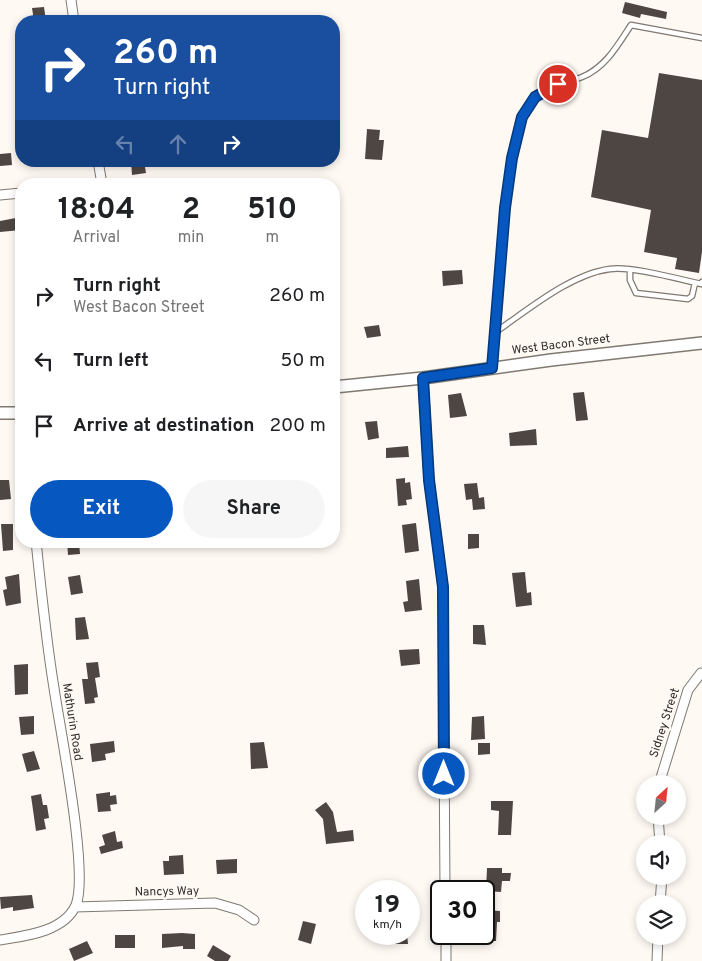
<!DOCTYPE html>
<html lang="en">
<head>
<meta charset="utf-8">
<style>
  body { margin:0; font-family:Overpass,sans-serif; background:#f6f6f6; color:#202124; height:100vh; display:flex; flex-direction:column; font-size:19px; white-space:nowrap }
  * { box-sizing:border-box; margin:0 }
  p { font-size:16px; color:#757577 }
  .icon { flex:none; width:28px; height:28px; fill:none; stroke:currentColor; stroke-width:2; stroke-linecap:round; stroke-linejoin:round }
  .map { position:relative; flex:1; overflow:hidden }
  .side { position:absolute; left:15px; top:178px; width:325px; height:370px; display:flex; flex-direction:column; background:#fff; border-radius:20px; box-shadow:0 2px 8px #0003 }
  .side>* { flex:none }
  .guide { position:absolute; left:15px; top:15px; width:325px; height:152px; border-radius:20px; box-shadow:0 2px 8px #0003; background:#1a4fa0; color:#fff; overflow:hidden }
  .needle { width:32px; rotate:27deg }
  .buttons { position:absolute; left:636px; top:775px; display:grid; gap:10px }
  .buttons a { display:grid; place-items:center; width:50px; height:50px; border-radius:50%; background:#fff; box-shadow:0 2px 8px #0003; font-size:25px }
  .speed { position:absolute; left:355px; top:880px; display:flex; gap:10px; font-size:25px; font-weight:700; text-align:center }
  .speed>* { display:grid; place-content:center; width:65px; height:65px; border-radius:50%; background:#fff; box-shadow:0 2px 8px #0003; line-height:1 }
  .speed small { font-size:12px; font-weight:400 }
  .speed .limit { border:2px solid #111; border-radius:8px; background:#fff; color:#111 }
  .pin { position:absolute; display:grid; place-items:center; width:42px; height:42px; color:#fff; margin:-21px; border:2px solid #fff; border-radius:50%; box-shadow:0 1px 5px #0007 }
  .me { position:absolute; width:55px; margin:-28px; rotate:0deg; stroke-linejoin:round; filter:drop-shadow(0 0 4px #0008) }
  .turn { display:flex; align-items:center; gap:18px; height:105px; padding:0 15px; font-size:22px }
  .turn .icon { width:65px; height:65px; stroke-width:2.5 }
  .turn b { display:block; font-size:35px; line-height:42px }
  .lanes { display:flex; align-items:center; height:48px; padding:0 15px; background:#0003; justify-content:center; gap:25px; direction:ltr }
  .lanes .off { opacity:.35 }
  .eta { display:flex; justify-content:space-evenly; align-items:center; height:85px; text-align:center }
  .eta b { font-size:30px; font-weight:700; line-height:35px }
  .action { display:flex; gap:10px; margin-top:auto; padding:10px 15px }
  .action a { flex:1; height:58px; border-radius:30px; background:#0657c0; color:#fff; font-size:20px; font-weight:700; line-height:58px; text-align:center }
  .action a+a { background:#f6f6f6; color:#202124 }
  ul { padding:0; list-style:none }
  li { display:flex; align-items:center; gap:15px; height:65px; padding:0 15px }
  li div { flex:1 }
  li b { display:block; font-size:19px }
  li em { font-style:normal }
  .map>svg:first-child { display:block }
  .building { fill:#4e4642 }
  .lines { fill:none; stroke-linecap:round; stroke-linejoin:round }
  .lane-casing { stroke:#7f7972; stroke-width:7 }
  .street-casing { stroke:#7f7972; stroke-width:11 }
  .secondary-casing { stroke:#7f7972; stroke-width:14 }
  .lane { stroke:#fff; stroke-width:4.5 }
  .street { stroke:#fff; stroke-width:9 }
  .secondary { stroke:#fff; stroke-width:11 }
  .route-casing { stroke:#04397d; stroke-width:12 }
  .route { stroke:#0657c0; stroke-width:9 }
  .labels { text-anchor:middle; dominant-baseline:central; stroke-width:5; stroke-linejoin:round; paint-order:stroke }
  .street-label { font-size:12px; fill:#302d2a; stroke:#fff9f3 }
</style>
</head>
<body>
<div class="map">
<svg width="702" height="961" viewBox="0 0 702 961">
  <rect width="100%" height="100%" fill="#fff9f3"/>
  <path class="building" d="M625,2L667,12L666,19L641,14L640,18L622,13Z
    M44,7L46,21H34L32,8Z
    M659,73L702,80V252L699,273L675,269L677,258L644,252L651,210L591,197L602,130L648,138Z
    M367,129L380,130L379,140H384L382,160L365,159Z
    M11,153L12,165L0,166V154Z
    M131,161H144L146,173L132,175Z
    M21,217V230L0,232V221Z
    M462,270L463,284L443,286L442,271Z
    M379,325L381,336L367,338L364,327Z
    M584,392L588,420L576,421L573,393Z
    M461,393L467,416L450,418L448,395Z
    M377,421L379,438L368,440L365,422Z
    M536,429L537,445L510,446L509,433Z
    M408,446L409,457L386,458V448Z
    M405,478V483L410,482L412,499L406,500L407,505L398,506L396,479Z
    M0,480H9L11,499L0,500Z
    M477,483L479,498L484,497L485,509L473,510L472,499L466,500L464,484Z
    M416,523L419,551L405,553L402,525Z
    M1,524H13V550L3,551Z
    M468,534H479V548L468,549Z
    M67,541H79L80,554L68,555Z
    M525,572L527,593L531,592L532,605L516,607L512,573Z
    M19,574L21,603L6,606L3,590L7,589L5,577Z
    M80,575L83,593L71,595L68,577Z
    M419,579L422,610L405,612L403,602L408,601L406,581Z
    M85,617L89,639L76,640L75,618Z
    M473,625H484L486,645L473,644Z
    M419,649L420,664L401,666L399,650Z
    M98,662L100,677L95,678L98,697L94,698L95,703L85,704L82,679H88L86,663Z
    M28,664V694L15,695L14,665Z
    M34,716V734L21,735L19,717Z
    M484,716L485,739L471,740L472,717Z
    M114,741L115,752L105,754L106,760L92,762L90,744Z
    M264,742L268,768L251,769L250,743Z
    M478,743H490V754L478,755Z
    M34,751L40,769L27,772L22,754Z
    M110,792V796L116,795L117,804L110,805L111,811L98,812L96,794Z
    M41,794L43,805H47L49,818L44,819L46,829L36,831L31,796Z
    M491,801H513L511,835H498L499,811L491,810Z
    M326,802L333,812L337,832L353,830L354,841L326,844L323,819L315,810Z
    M115,831L117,842L122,841L123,848L101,854L99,847L105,845L102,835Z
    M183,855L184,874L164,875L163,861H169V856Z
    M237,859V873L217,874L216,860Z
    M487,868H502V873H511L510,881H502L501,892L486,891Z
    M32,895L34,908L13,911V907L1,909L0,897Z
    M484,910L500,911V922H497L496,941H484Z
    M303,921L316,924L311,944L298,940Z
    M182,933L195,934V949H183V946L162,948V934Z
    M394,934H407L408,944H395Z
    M115,935H135V948H115Z
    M87,941L93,953L74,961L69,949Z
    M213,945L231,956L228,961H215L207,956Z"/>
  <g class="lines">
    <g class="lane-casing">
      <path id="lane" d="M630,271V280L636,293L688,299L692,296L695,283
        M494,333C527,311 570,274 610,269C632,266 678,279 701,284L702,282
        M492,368C494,333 498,299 501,265C506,220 504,134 533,98C544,85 567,83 582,77C605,68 618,45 631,25L702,38"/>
    </g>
    <g class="street-casing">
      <path id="street" d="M71,0L74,21
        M98,161L102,184
        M0,195L21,193
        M423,378L429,480L443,587L445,891
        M659,784L688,690L701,673
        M658,816L660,844
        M660,904L662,876
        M75,907L215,903L239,910L254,920
        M0,940C25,936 64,932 76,905C89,872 60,730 54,688C46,639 41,590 36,541
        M446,961V934
        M657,961L658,936"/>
    </g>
    <g class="secondary-casing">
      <path id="secondary" d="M334,387L423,378L551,360L702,343
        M0,413H21"/>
    </g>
    <use href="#lane" class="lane"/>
    <use href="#street" class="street"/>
    <use href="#secondary" class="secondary"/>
  </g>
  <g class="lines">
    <g class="route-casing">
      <path id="route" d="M444,774L443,587L429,480L423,378L492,368L505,208L512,158L522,117L535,97L558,84"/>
    </g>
    <use href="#route" class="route"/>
  </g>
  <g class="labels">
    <g class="street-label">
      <text transform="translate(561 345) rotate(-7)">West Bacon Street</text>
      <text transform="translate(72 722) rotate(81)">Mathurin Road</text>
      <text transform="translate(665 723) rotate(-72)">Sidney Street</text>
      <text transform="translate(167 892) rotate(-1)">Nancys Way</text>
    </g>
  </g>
</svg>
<div class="buttons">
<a><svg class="needle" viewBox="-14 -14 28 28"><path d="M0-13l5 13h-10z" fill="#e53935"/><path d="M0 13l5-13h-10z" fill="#757577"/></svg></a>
<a><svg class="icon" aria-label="sound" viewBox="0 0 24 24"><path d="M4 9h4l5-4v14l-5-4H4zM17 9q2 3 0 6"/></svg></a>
<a><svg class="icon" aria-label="layers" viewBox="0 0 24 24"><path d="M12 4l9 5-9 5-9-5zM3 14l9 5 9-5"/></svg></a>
</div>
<div class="speed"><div>19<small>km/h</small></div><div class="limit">30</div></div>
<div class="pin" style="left:558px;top:84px;background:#d93025"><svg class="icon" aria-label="arrive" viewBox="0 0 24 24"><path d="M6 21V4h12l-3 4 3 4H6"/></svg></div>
<svg class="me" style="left:444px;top:774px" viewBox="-20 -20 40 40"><circle r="17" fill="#0657c0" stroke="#fff" stroke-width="3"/><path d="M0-11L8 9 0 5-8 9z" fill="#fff"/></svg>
<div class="guide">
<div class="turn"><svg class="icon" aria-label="right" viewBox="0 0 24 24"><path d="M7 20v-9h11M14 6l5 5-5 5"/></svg><div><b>260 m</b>Turn right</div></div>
<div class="lanes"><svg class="icon off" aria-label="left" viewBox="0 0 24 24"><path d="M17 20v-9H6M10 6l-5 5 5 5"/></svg><svg class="icon off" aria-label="ahead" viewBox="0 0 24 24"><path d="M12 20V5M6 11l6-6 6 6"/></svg><svg class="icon" aria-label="right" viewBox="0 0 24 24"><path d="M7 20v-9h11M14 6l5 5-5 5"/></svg></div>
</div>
<section class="side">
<div class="eta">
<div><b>18:04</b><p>Arrival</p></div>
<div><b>2</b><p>min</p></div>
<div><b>510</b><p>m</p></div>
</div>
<ul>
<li><svg class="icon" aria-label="right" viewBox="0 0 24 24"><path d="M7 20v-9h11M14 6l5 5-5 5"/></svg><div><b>Turn right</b><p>West Bacon Street</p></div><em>260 m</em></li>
<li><svg class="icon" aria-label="left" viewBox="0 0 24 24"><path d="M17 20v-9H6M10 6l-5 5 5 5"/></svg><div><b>Turn left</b></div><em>50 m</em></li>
<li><svg class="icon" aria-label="arrive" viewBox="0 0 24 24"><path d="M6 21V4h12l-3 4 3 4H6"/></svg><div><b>Arrive at destination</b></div><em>200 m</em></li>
</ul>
<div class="action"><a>Exit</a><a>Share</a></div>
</section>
</div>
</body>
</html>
